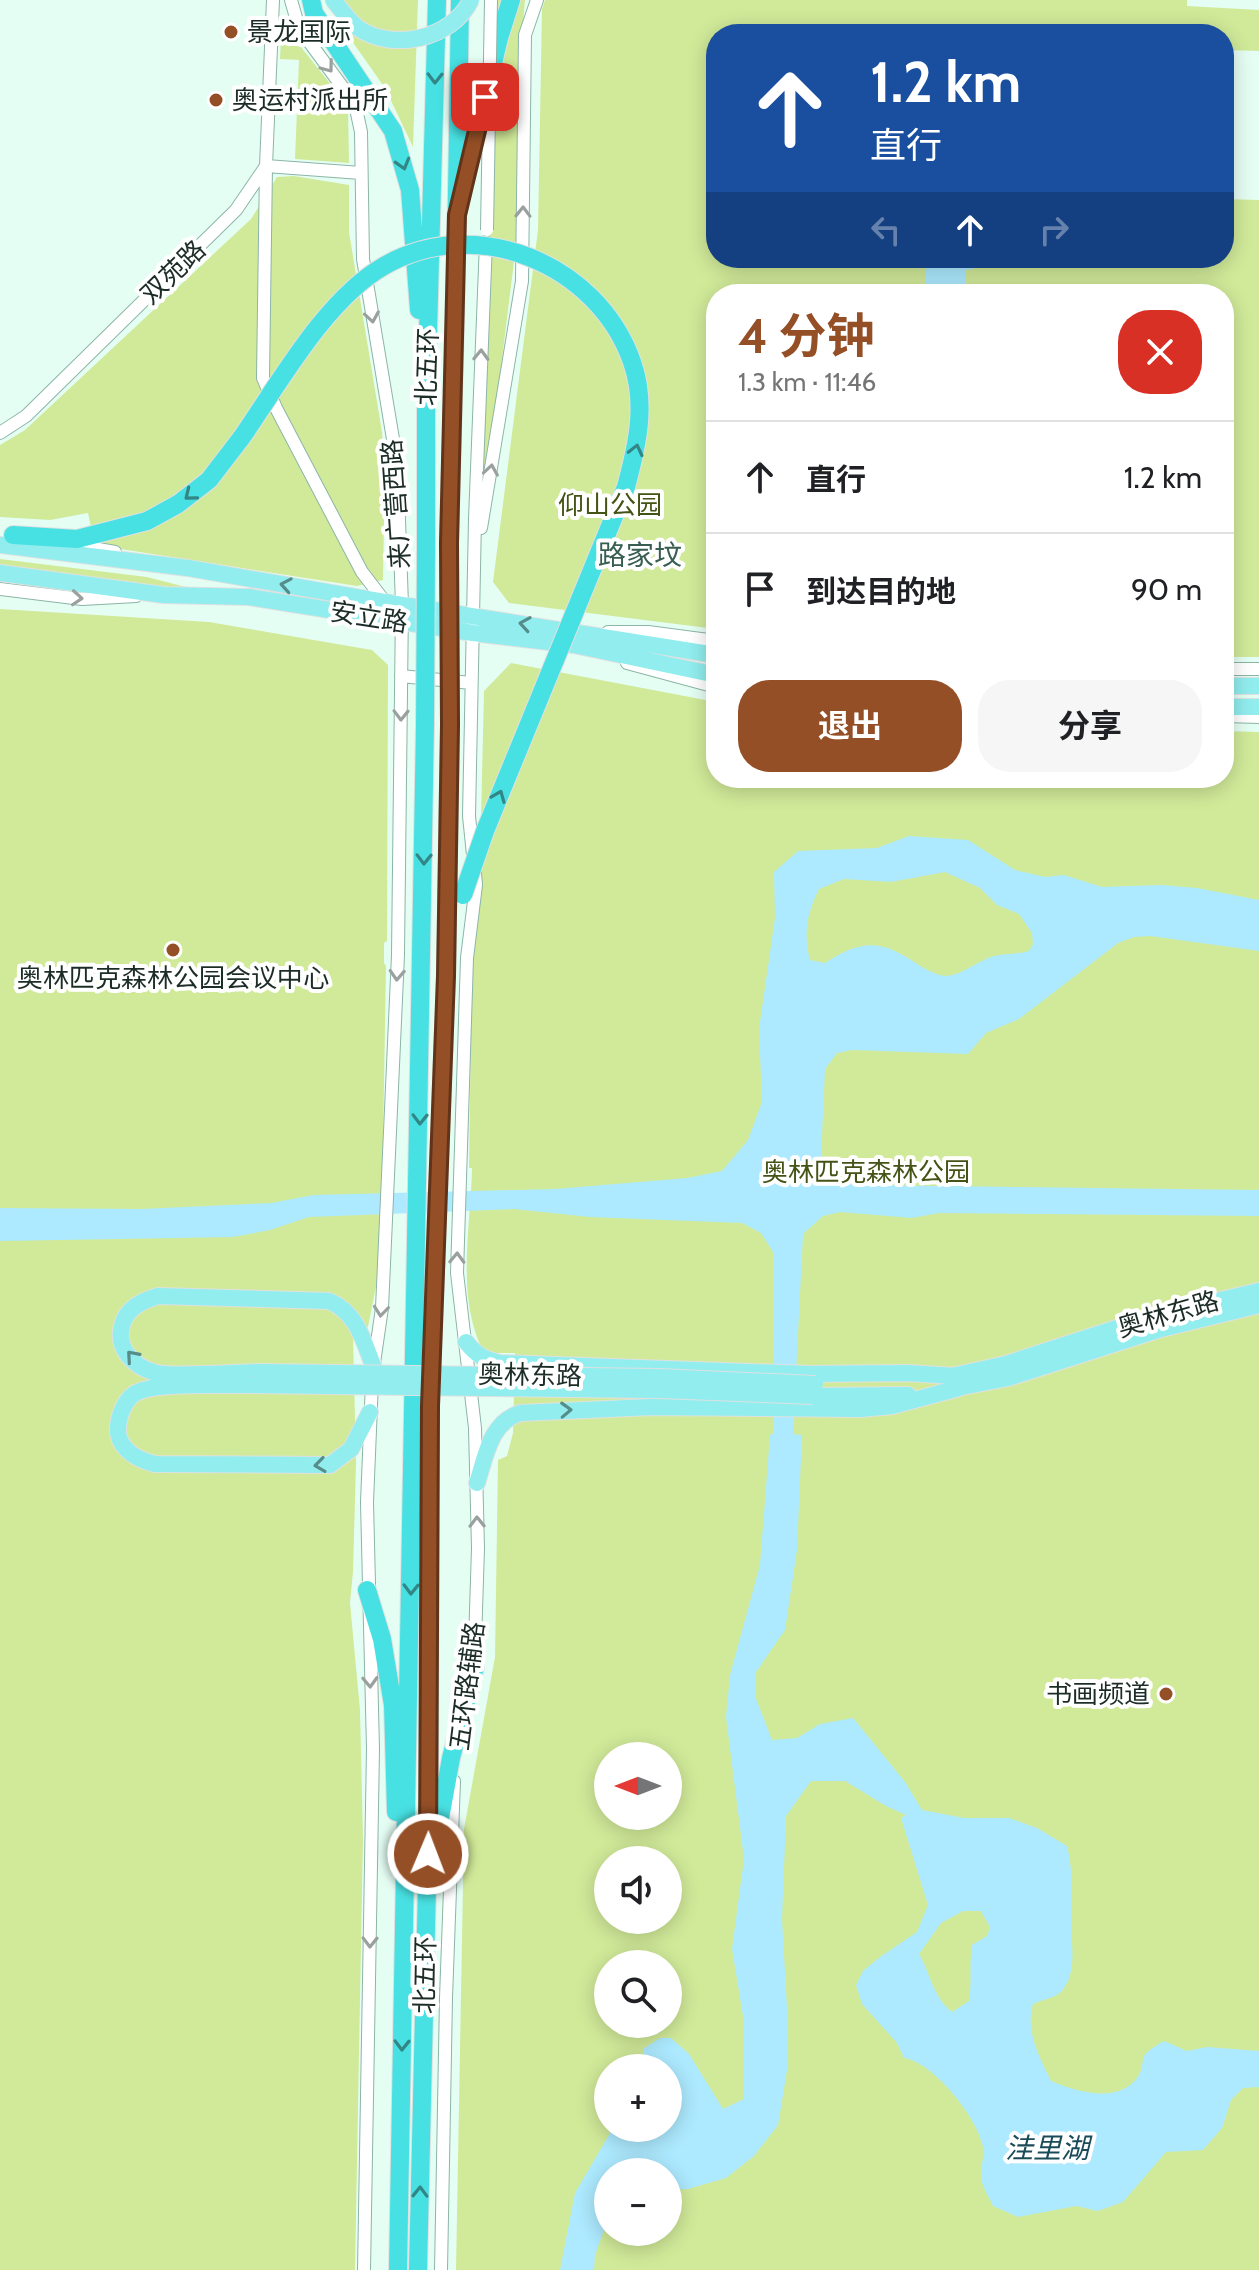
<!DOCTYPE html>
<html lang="zh">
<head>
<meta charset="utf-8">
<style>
  body { margin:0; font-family:Cabin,"Noto Sans SC",sans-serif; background:#f6f6f6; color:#202124; height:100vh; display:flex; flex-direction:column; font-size:30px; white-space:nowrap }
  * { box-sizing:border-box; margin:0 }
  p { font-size:26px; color:#757577 }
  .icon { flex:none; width:44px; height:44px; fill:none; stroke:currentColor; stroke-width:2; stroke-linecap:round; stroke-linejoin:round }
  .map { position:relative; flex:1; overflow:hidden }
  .drawer { position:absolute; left:706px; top:284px; width:528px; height:504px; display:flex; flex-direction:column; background:#fff; border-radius:32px; box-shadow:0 4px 20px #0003 }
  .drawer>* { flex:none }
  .banner { position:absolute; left:706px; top:24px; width:528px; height:244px; border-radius:32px; box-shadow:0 4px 20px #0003; background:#1a4fa0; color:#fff; overflow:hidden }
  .needle { width:52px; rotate:270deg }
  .tools { position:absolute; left:594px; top:1742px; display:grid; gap:16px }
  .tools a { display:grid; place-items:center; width:88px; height:88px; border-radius:50%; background:#fff; box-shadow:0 4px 20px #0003; font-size:40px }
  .pin { position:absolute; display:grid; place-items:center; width:68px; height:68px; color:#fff; margin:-34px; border-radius:16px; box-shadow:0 4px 12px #0006 }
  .me { position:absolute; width:88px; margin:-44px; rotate:1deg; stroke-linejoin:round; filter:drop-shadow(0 0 6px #0008) }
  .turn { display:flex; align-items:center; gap:28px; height:168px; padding:0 32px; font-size:36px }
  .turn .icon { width:104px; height:104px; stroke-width:2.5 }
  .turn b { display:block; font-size:56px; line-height:68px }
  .lanes { display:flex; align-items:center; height:76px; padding:0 32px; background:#0003; justify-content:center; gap:40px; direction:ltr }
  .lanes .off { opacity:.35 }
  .round { display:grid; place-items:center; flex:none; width:84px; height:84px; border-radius:32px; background:#f6f6f6 }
  .head { display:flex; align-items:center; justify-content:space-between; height:136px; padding:0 32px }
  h1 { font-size:48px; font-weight:700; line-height:60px; color:#954f26 }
  .primary-button { display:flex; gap:16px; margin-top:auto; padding:16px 32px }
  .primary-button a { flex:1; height:92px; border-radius:32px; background:#954f26; color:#fff; font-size:32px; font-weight:700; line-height:92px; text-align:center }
  .primary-button a+a { background:#f6f6f6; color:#202124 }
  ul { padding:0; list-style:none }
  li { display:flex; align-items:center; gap:24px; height:112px; padding:0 32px; border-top:2px solid #e0e0e0 }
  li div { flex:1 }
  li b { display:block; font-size:30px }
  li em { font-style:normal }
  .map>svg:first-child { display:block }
  .green { fill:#d1ea99; fill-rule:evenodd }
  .water { fill:#adeaff; fill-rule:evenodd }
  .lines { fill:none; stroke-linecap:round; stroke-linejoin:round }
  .minor-casing { stroke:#8cb5a7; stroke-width:14 }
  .major-casing { stroke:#dfe1e1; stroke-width:18 }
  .highway-casing { stroke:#dfe1e1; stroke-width:20 }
  .minor { stroke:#fff; stroke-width:12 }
  .major { stroke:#91edee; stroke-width:16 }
  .highway { stroke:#48e1e3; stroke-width:18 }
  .minor-bridge-casing { stroke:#8cb5a7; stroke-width:14; stroke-linecap:butt }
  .major-bridge-casing { stroke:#dfe1e1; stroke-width:18; stroke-linecap:butt }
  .highway-bridge-casing { stroke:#dfe1e1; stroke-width:20; stroke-linecap:butt }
  .minor-bridge { stroke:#fff; stroke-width:12 }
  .major-bridge { stroke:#91edee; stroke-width:16 }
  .highway-bridge { stroke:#48e1e3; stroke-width:18 }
  .oneway { stroke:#99a09e }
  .oneway2 { stroke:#328685 }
  .oneway3 { stroke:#568c8a }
  .route-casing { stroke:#613319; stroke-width:20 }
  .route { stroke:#954f26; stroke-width:14 }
  .poi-dot { fill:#954f26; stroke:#fff; stroke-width:3 }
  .labels { text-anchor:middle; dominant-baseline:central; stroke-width:8; stroke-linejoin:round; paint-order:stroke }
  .poi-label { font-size:26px; fill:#1c2c27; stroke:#fff; text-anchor:start }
  .street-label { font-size:26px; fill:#1c2c27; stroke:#fff }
  .park-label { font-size:26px; fill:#445316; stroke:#fff }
  .neighbourhood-label { font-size:28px; fill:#385e52; stroke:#fff }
  .water-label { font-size:28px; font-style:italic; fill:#1a4b59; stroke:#fff }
</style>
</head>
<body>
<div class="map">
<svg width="1259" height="2270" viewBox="0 0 1259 2270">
  <rect width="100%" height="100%" fill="#e5fef4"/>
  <path class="green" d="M338,0H418L413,147L385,88L354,44Z
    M494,0H525L522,34L517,237L489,464L483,465Z
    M545,0H1187V6L1259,10V51L1224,50V34H716V258H1224V199L1259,200V657H1224V294H716V629L509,603L493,582L538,230L542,9Z
    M282,15L289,32L348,106L349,163L295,159L299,60L280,59Z
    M294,176L349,185V232L382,432L385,465L383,580L357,586L95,545L88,513L50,520L0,517V445L25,430L251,219L277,177Z
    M0,559L147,577L209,593L0,573Z
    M0,609L209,622L372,650L388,665L387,941L384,943V963L386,966L381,1261L368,1327L353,1333L356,1463L353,1572L350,1603L360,1710L363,1838L355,2270H0Z
    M511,663L716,702V778H1224V731L1259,732V2270H456L464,1829L495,1657L498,1460L507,1456L513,1433L515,1353H484C455,1298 471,1227 472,1168H469L472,959L480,862L484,691ZM608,1756H668V1816H608ZM608,1860H668V1920H608ZM608,1964H668V2024H608ZM608,2068H668V2128H608ZM608,2172H668V2232H608Z"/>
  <path class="water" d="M930,258H1012L1000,263H973V269L965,270V293L926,294V270Z
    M909,836L968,840L1015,870L1045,877L1064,875L1102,887L1161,885L1197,888L1259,900V951L1150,936L1134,937L1118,943L1019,1019L986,1033L968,1054L852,1050L837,1053L825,1069L821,1157L825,1171L842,1180L865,1185L1259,1190V1216L939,1213L912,1218L840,1212L823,1216L803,1234L793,1434L802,1435L797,1550L785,1630L756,1672L755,1696L772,1740L797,1738L820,1724L853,1718L905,1782L922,1810L964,1818H1009L1037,1828L1067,1846C1074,1875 1071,1892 1071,1920C1071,1943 1078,1973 1061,1992C1055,1998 1041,2000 1033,2004C1025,2031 1039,2056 1051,2081C1077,2092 1120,2105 1139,2075C1142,2070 1142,2062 1144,2056C1148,2050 1157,2045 1164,2041L1187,2051L1207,2047L1259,2051V2087L1243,2088L1231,2100L1222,2128L1203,2150L1166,2152L1123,2202L1098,2211L1076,2206L1018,2217L993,2206C989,2197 982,2187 981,2177C980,2167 985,2157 983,2147C978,2118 933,2062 904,2058L897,2043L862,2004L856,1985L863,1971L880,1957L917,1932L928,1905L901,1818L906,1815L886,1806L845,1781H811L786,1816L782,1919L788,2026L787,2070L778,2125L754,2156L726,2178L688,2189L668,2190V2172H608V2219L595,2255L594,2270H560L575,2193L613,2128H668V2068H645L643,2049L660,2038H671L689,2054L723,2109L744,2099V2022L732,1949L744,1859L726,1717L730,1675L760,1565L770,1435L774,1433L773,1252L761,1233L742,1223L590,1217L514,1209L309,1217L270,1230L233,1237L0,1241V1208L141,1209L271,1203L314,1195L555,1189L687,1178L722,1171L748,1140L762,1102L759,1029L775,918L774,872L798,851L877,848ZM945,872L980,888L997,905L1019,914L1032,933L1033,944L1029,951C1015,955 998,953 986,959C974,964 959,976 945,976C934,975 920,966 911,960C878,938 857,942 825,963L810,960C803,934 807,913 819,889L844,879L891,882ZM963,1911H981L990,1927L987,1936L972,1945C969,1965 972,1982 969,2001L952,2012C933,1997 931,1975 919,1954L941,1923Z"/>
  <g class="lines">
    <g class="minor-casing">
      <path id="minor" d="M273,0L266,166L263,378L276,408L362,572L385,602
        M291,0L299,28L355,104L361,132L363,259L397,463L402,605L398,955L382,1308L374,1363
        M0,433L26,416L236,210L266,166L361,173
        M481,528L522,281L525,35L537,0
        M70,544L115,552
        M0,589L82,599L136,596
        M608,632H648L716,641
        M627,663L716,687
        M1224,669H1259
        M401,676L471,683
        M1224,716L1259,717
        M473,855L469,816L475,519L486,242
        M474,1673L478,1548L475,1428L457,1273L467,958L476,885L475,873
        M364,2270L373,1749L367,1502L372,1382
        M441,2270L446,1998L454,1781"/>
    </g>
    <g class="major-casing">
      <path id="major" d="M0,545L188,568L402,605L716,655
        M0,573L164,595L249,597L473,633L574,645L716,675
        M1224,686H1259
        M1224,707H1259
        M466,1342C476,1355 485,1360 501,1363L809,1374L907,1373L956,1376
        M259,1372C237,1372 170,1378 153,1372C133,1366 116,1348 122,1326C126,1308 142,1301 158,1296L329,1301C356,1312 363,1339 373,1365
        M948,1377L1006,1364L1157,1315L1259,1291
        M252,1385C227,1386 152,1381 134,1394C123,1402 117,1420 118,1433C121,1451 139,1460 155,1464L330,1465L351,1449L370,1412
        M951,1389L1008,1378L1161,1329L1259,1305
        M813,1396L908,1395
        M477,1483C486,1455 490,1423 520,1413L651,1407L860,1409L892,1406L959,1388"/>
    </g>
    <g class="highway-casing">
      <path id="highway" d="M311,0L314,13L393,131L410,190L419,310
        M465,181L499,38L511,0
        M13,535L77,539L147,521L178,504L209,480L242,437
        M449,543L455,320L460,0
        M426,551V407L437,0
        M367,1590L382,1639L393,1705L396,1812
        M437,1835L451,1758L475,1667
        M398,2270L425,725
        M418,2270L429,1800L430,1406L446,976L450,725"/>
    </g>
    <use href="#minor" class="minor"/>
    <use href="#major" class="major"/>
    <use href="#highway" class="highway"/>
    <g class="minor-bridge-casing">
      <path id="minor-bridge" d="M487,230L491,0"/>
    </g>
    <g class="major-bridge-casing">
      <path id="major-bridge" d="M333,0C341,9 349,21 358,28C393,52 452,39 471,0
        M259,1372L659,1377L815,1384
        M252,1385L660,1390L813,1396"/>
    </g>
    <g class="highway-bridge-casing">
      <path id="highway-bridge" d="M242,437C280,382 326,299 384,266C476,213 598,264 632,362C647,404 637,446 626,487L485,831L463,895
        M449,543L450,725
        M425,725L426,551"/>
    </g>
    <use href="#minor-bridge" class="minor-bridge"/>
    <use href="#major-bridge" class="major-bridge"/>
    <use href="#highway-bridge" class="highway-bridge"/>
  </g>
  <defs><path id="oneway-chevron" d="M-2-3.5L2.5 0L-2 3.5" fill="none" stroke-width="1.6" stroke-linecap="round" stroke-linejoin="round" transform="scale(2)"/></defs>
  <g class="oneway">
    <use href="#oneway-chevron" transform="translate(328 67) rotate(53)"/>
    <use href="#oneway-chevron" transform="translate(523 212) rotate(-89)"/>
    <use href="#oneway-chevron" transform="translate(372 317) rotate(81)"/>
    <use href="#oneway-chevron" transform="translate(481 355) rotate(-88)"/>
    <use href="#oneway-chevron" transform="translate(491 470) rotate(-81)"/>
    <use href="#oneway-chevron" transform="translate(77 598) rotate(4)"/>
    <use href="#oneway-chevron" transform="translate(401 715) rotate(91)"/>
    <use href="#oneway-chevron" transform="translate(397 975) rotate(93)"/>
    <use href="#oneway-chevron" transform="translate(457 1258) rotate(-88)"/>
    <use href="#oneway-chevron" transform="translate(381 1311) rotate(96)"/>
    <use href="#oneway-chevron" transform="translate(477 1522) rotate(-91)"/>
    <use href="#oneway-chevron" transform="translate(370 1682) rotate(88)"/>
    <use href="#oneway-chevron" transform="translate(370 1942) rotate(91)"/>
  </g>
  <g class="oneway2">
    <use href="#oneway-chevron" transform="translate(435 78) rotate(91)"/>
    <use href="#oneway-chevron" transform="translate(403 164) rotate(74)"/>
    <use href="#oneway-chevron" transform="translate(636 450) rotate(-77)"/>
    <use href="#oneway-chevron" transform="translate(190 495) rotate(141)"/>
    <use href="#oneway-chevron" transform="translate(499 796) rotate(-68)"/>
    <use href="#oneway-chevron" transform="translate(424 859) rotate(91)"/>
    <use href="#oneway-chevron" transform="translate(420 1119) rotate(91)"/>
    <use href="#oneway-chevron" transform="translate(411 1589) rotate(91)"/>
    <use href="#oneway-chevron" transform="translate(402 2045) rotate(91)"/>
    <use href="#oneway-chevron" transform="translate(420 2192) rotate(-89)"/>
  </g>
  <g class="oneway3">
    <use href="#oneway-chevron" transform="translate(286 585) rotate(-170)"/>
    <use href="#oneway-chevron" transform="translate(525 624) rotate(-171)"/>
    <use href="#oneway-chevron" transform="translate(132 1356) rotate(-131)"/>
    <use href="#oneway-chevron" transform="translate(566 1410) rotate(-2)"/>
    <use href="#oneway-chevron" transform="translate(320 1465) rotate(172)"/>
  </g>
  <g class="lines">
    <g class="route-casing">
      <path id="route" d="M428,1854L430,1406L446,976L450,725L449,543L457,215L485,97"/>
    </g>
    <use href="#route" class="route"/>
  </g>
  <g class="poi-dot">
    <circle cx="231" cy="32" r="8"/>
    <circle cx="216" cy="100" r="8"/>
    <circle cx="173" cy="950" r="8"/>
    <circle cx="1166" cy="1694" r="8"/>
  </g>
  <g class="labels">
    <g class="poi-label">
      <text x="247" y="32">景龙国际</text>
      <text x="232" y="100">奥运村派出所</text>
      <text x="173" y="978" text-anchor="middle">奥林匹克森林公园会议中心</text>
      <text x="1150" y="1694" text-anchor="end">书画频道</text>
    </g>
    <g class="street-label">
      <text transform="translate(173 272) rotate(-44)">双苑路</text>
      <text transform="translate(427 367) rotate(-88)">北五环</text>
      <text transform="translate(396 504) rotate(-94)">来广营西路</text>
      <text transform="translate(369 617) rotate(9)">安立路</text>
      <text transform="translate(1168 1314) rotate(-16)">奥林东路</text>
      <text transform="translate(530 1375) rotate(1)">奥林东路</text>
      <text transform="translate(467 1686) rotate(-83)">五环路辅路</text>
      <text transform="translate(425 1975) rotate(-89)">北五环</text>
    </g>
    <g class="park-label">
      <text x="610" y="505">仰山公园</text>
      <text x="866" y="1172">奥林匹克森林公园</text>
    </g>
    <g class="neighbourhood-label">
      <text x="640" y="555">路家坟</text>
    </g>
    <g class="water-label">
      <text x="1047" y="2148">洼里湖</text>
    </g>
  </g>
</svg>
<div class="tools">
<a><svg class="needle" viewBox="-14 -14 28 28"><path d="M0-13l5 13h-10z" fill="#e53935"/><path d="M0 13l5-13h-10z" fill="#757577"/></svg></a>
<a><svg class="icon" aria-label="sound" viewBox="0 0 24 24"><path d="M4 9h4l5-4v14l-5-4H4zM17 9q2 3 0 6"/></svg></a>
<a><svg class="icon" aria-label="search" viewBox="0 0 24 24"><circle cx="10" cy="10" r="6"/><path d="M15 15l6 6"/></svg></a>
<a>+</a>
<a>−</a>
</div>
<div class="pin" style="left:485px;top:97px;background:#d93025"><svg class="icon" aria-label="arrive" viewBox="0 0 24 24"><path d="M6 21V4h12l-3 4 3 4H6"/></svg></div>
<svg class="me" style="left:428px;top:1854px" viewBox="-20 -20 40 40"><circle r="17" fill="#954f26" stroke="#fff" stroke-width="3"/><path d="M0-11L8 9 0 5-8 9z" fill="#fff"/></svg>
<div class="banner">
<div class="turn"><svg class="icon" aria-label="ahead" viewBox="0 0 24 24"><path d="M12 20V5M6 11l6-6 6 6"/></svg><div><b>1.2 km</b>直行</div></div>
<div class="lanes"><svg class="icon off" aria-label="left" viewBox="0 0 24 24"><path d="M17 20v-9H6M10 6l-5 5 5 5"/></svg><svg class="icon" aria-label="ahead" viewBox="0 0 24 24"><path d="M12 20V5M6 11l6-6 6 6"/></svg><svg class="icon off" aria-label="right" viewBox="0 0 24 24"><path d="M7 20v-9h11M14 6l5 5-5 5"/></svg></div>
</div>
<section class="drawer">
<div class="head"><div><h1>4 分钟</h1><p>1.3 km · 11:46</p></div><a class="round" style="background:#d93025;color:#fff"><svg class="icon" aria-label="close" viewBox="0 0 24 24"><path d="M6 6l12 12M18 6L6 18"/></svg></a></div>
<ul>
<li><svg class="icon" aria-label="ahead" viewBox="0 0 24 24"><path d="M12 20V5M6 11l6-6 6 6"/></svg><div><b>直行</b></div><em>1.2 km</em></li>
<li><svg class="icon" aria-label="arrive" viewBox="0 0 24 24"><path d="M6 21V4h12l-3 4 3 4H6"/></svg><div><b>到达目的地</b></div><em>90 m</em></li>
</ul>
<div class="primary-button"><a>退出</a><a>分享</a></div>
</section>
</div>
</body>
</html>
